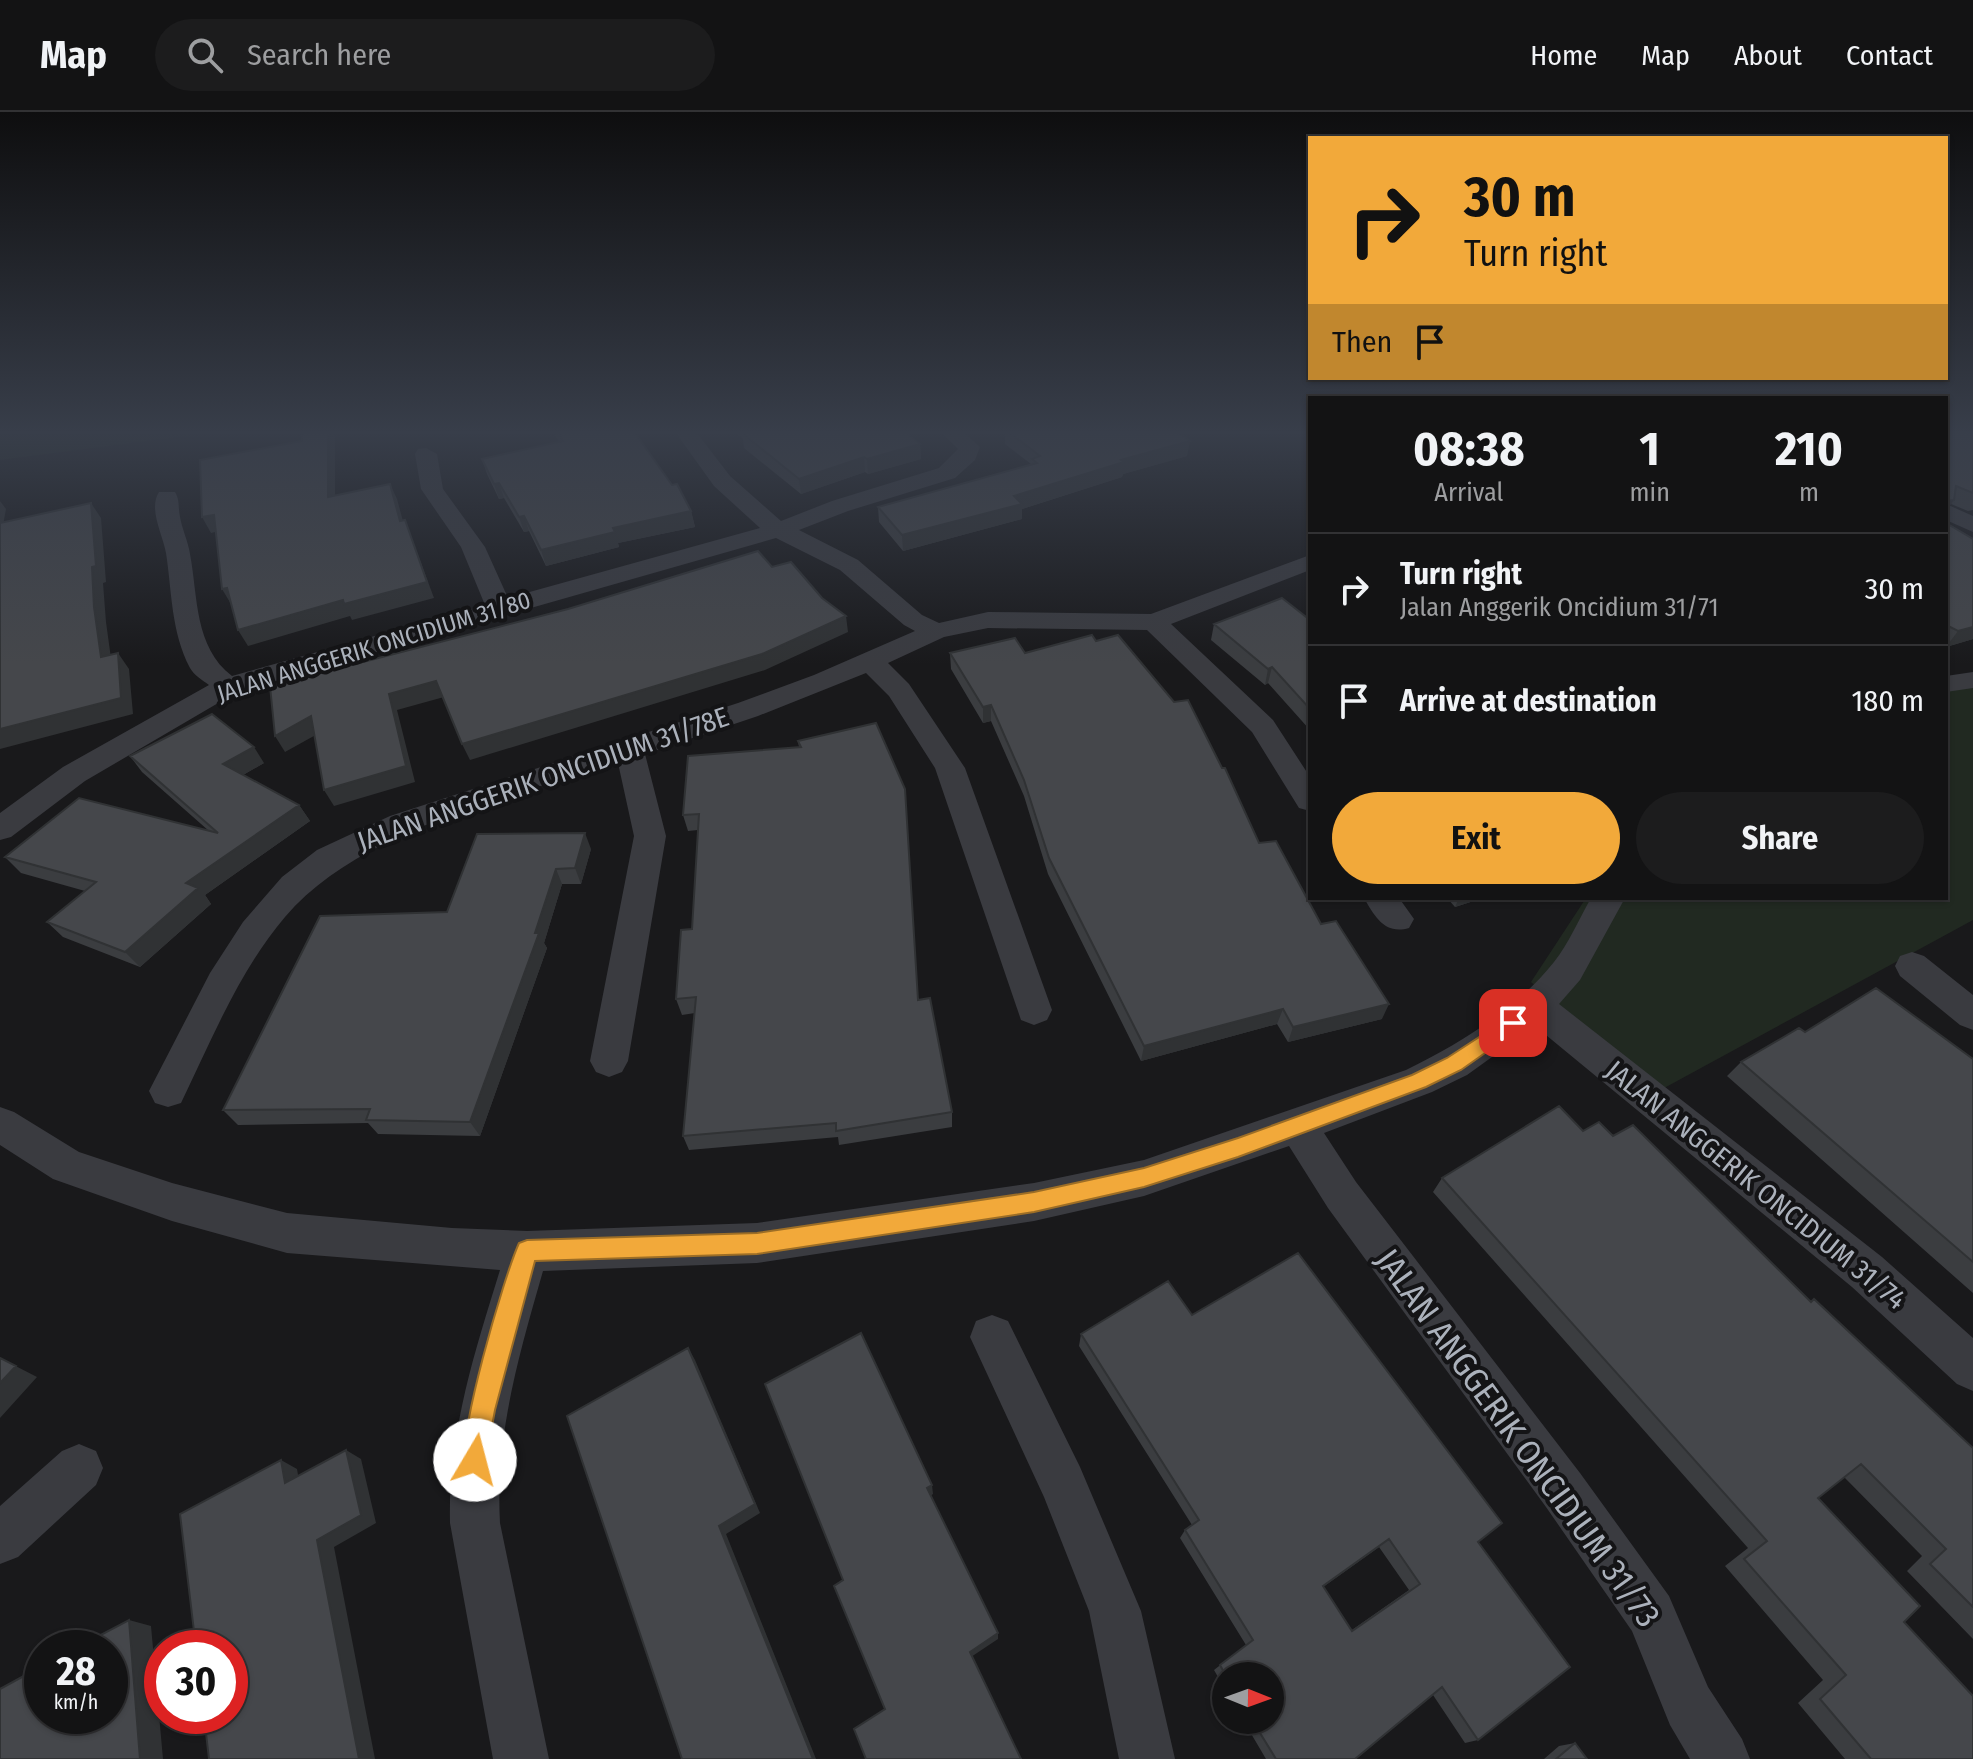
<!DOCTYPE html>
<html lang="en">
<head>
<meta charset="utf-8">
<style>
  body { margin:0; font-family:"Fira Sans Condensed",sans-serif; background:#1c1c1d; color:#f1f3f6; height:100vh; display:flex; flex-direction:column; font-size:30px; white-space:nowrap }
  * { box-sizing:border-box; margin:0 }
  p { font-size:26px; color:#9d9ea0 }
  .icon { flex:none; width:44px; height:44px; fill:none; stroke:currentColor; stroke-width:2; stroke-linecap:round; stroke-linejoin:round }
  .map { position:relative; flex:1; overflow:hidden }
  .side { position:absolute; left:1308px; top:284px; width:640px; height:504px; display:flex; flex-direction:column; background:#131314; border-radius:0px; box-shadow:0 2px 6px #0004,0 0 0 2px #323234 }
  .side>* { flex:none }
  .top-card { position:absolute; left:1308px; top:24px; width:640px; height:244px; border-radius:0px; box-shadow:0 2px 6px #0004,0 0 0 2px #323234; background:#f2a93a; color:#111; overflow:hidden }
  .needle { width:52px; rotate:91deg }
  .buttons { position:absolute; left:1212px; top:1550px; display:grid; gap:16px }
  .buttons a { display:grid; place-items:center; width:72px; height:72px; border-radius:50%; background:#131314; box-shadow:0 2px 6px #0004,0 0 0 2px #323234; font-size:40px }
  .speed { position:absolute; left:24px; top:1518px; display:flex; gap:16px; font-size:40px; font-weight:700; text-align:center }
  .speed>* { display:grid; place-content:center; width:104px; height:104px; border-radius:50%; background:#131314; box-shadow:0 2px 6px #0004,0 0 0 2px #323234; line-height:1 }
  .speed small { font-size:20px; font-weight:400 }
  .speed .limit { border:12px solid #d22; background:#fff; color:#111 }
  .pin { position:absolute; display:grid; place-items:center; width:68px; height:68px; color:#fff; margin:-34px; border-radius:16px; box-shadow:0 4px 12px #0006 }
  .me { position:absolute; width:88px; margin:-44px; rotate:8deg; stroke-linejoin:round; filter:drop-shadow(0 0 6px #0008) }
  .turn { display:flex; align-items:center; gap:28px; height:168px; padding:0 24px; font-size:36px }
  .turn .icon { width:104px; height:104px; stroke-width:2.5 }
  .turn b { display:block; font-size:56px; line-height:68px }
  .then { display:flex; align-items:center; height:76px; padding:0 24px; background:#0003; gap:16px; font-size:30px }
  .eta { display:flex; justify-content:space-evenly; align-items:center; height:136px; text-align:center }
  .eta b { font-size:48px; font-weight:700; line-height:56px }
  .cta { display:flex; gap:16px; margin-top:auto; padding:16px 24px }
  .cta a { flex:1; height:92px; border-radius:48px; background:#f2a93a; color:#111; font-size:32px; font-weight:700; line-height:92px; text-align:center }
  .cta a+a { background:#1c1c1d; color:#f1f3f6 }
  ul { padding:0; list-style:none }
  li { display:flex; align-items:center; gap:24px; height:112px; padding:0 24px; border-top:2px solid #323234 }
  li div { flex:1 }
  li b { display:block; font-size:30px }
  li em { font-style:normal }
  header { display:flex; align-items:center; gap:48px; box-sizing:border-box; height:112px; padding:0 40px; background:#131314; border-bottom:2px solid #323234 }
  header strong { font-size:38px }
  nav { display:flex; gap:44px; margin-inline-start:auto; font-size:28px }
  .search { width:560px; height:72px; background:#1c1c1d; display:flex; align-items:center; gap:20px; box-sizing:border-box; padding:0 28px; border-radius:44px; color:#9d9ea0; font-size:30px }
  .map>svg:first-child { display:block }
  .green { fill:#212921 }
  .lines { fill:none; stroke-linecap:round; stroke-linejoin:round }
  .minor { fill:#3a3b40; fill-rule:evenodd }
  .wall { fill:#3b3d40; fill-rule:evenodd }
  .shaded-wall { fill:#303234 }
  .building { fill:#45474b; stroke:#303234; stroke-width:2; fill-rule:evenodd }
  .route { fill:#f2a93a; stroke:#9d6e26; stroke-width:2 }
  .labels { text-anchor:middle; dominant-baseline:central; stroke-width:8; stroke-linejoin:round; paint-order:stroke }
  .far-street-label { font-size:24px; fill:#abb1bb; stroke:#141416 }
  .street-label { font-size:28px; fill:#abb1bb; stroke:#141416 }
  .near-street-label { font-size:34px; fill:#abb1bb; stroke:#141416 }
</style>
</head>
<body>
<header>
<strong>Map</strong>
<div class="search"><svg class="icon" aria-label="search" viewBox="0 0 24 24"><circle cx="10" cy="10" r="6"/><path d="M15 15l6 6"/></svg>Search here</div>
<nav><a>Home</a><a>Map</a><a>About</a><a>Contact</a></nav>
</header>
<div class="map">
<svg width="1973" height="1647" viewBox="0 0 1973 1647">
  <rect width="100%" height="100%" fill="#19191b"/>
  <path class="green" d="M0,321H209L0,348Z
    M1973,565V808L1655,981L1531,870L1586,786H1946V571Z"/>
  <g class="lines">
    <path class="minor" d="M676,321H697L730,364L781,409L832,389L939,356L958,337L942,321H965L980,335L975,348L955,366L848,399L799,418L858,448L922,503L939,511L988,500L1151,502L1310,443V458L1171,512L1273,608L1310,665V699L1299,696L1252,620L1147,518L988,516L944,525L888,551L909,572L965,656L1052,898L1047,908L1034,913L1021,908L935,656L889,584L866,561L758,604L645,642L666,724L628,949L622,960L609,965L596,960L590,949L634,724L618,651C511,684 359,718 285,805C239,859 212,927 181,991L168,995L155,991L149,979L210,861L243,810L282,765L317,738L390,704L738,591L814,563L915,519L904,513L840,458L776,426L237,580L85,669L11,725L0,728V701L63,655L209,573C202,568 194,563 190,556C171,520 172,480 166,441C163,423 148,397 159,380H175C180,388 178,396 180,405C182,417 188,429 190,442C198,484 194,535 232,564L485,493L461,435L421,377L415,342L418,337L426,336L437,342L443,377L485,435L508,486L760,416L714,374Z
      M1946,392L1973,404V420L1946,408Z
      M1973,560V576L1946,580V564Z
      M1364,786H1399L1414,807L1409,816C1385,823 1375,805 1364,786Z
      M1591,786H1625L1580,868L1559,892L1882,1145L1973,1226V1279L1957,1272L1852,1175L1535,914L1467,963L1432,980L1324,1021L1356,1070L1580,1361L1669,1484L1708,1575L1742,1627L1750,1647H1690L1670,1613L1632,1519L1546,1395L1328,1096L1289,1034L1144,1084L1034,1109L757,1151L543,1159C519,1243 495,1323 500,1411L549,1647H493L450,1411C448,1322 474,1242 500,1158L287,1141L172,1109L53,1067L0,1033V995L14,1000L79,1040L172,1071L287,1101L452,1116L527,1119L757,1111L1034,1071L1144,1048L1406,958C1459,932 1517,897 1554,850C1569,831 1579,807 1591,786Z
      M1912,840L1924,844L1973,883V918L1960,913L1900,864L1895,854L1900,844Z
      M992,1203L1008,1209L1080,1355L1141,1499L1175,1647H1119L1089,1499L1044,1385L970,1225L976,1209Z
      M79,1332L96,1339L103,1356L96,1373L18,1445L0,1452V1394L62,1339Z"/>
  </g>
  <path class="wall" d="M554,321H635L691,399L695,415L618,431L619,435L546,454L529,419L524,420L504,386L499,387L487,362L482,347L559,330Z
    M737,321H907L920,332L921,347L868,362L865,360L801,382L744,336L743,327Z
    M1004,321H1179L1187,344L1123,362L1122,365L1022,397V407L903,439L879,410L878,395L1031,352L1005,332V322Z
    M1973,321V398L1968,399L1951,392Z
    M1946,411L1973,527L1946,535Z
    M1310,508V618L1268,571L1265,573L1211,528L1214,512Z
    M950,541H1025L1259,731L1321,812L1382,907L1288,930L1277,912L1141,949L1048,762L1024,684L991,609L983,611L951,557Z
    M798,629L918,888L952,1000V1015L839,1033L838,1025L689,1038L683,1024L695,901L682,903L676,887L692,817L698,718L688,719L683,703L799,635Z
    M130,644L264,651L243,663L299,693L310,709L205,783L211,792L140,855L63,825L47,810L85,779L21,761L5,745L209,719L142,660Z
    M591,737L581,772H562L544,831L547,836L480,1024L378,1022L368,1011L238,1013L223,998L447,800Z
    M1447,786H1483L1455,795Z
    M1805,920L1973,947V1181L1727,964L1741,950Z
    M1583,1019L1613,1024L1810,1189L1973,1336V1527L1907,1459L1922,1444L1844,1365L1818,1386L1904,1510L1973,1647H1845L1798,1591L1823,1568L1725,1454L1748,1436L1433,1080L1442,1066Z
    M1192,1203L1478,1430V1628L1465,1631L1433,1583L1356,1647H1266L1243,1608H1270L1226,1564V1579L1214,1558L1246,1533L1180,1426L1185,1418L1192,1413L1079,1234L1081,1222ZM1379,1435L1409,1478L1352,1518L1323,1475Z
    M1575,1631L1587,1647H1544L1559,1634Z"/>
  <path class="shaded-wall" d="M328,321H335V400L328,385Z
    M1190,329L1187,344L1123,362L1122,365L1022,397V407L903,439L902,423L1121,348Z
    M920,332L921,347L868,362L867,347Z
    M864,345L865,360L801,382L799,367Z
    M499,371L504,386L499,387L494,372Z
    M390,372L397,387L407,424L400,409Z
    M1954,388L1946,399V389Z
    M0,389L6,397L0,430Z
    M91,391L101,406L106,470L103,471L106,510L113,561L101,545L94,495L92,455Z
    M691,399L695,415L618,431L619,435L546,454L541,438L613,416Z
    M214,403L223,418L211,421L202,405Z
    M524,404L529,419L524,420L519,405Z
    M405,408L434,486L352,508L350,504L248,534L238,518Z
    M227,476L231,492L222,477Z
    M846,504L848,520L765,558L470,648L462,632Z
    M1973,515V527L1946,535L1958,519Z
    M118,541L129,557L133,602L0,637V617Z
    M1272,555L1268,571L1265,573L1268,557Z
    M436,569L444,585L397,598L415,670L334,694L324,678L389,582Z
    M991,593V609L983,611V595Z
    M311,604L321,620L285,640L275,624Z
    M254,635L264,651L234,668L223,652Z
    M299,693L310,709L205,783L211,792L140,855L125,840L186,771Z
    M585,721L591,737L581,772L575,756Z
    M556,757L562,772L544,831L547,836L480,1024L470,1010Z
    M1459,786H1483L1455,795Z
    M1389,892L1382,907L1288,930L1293,915Z
    M1283,897L1277,912L1141,949L1144,934Z
    M688,1236L695,1248L760,1401L726,1422L816,1647H813L719,1414Z
    M0,1246L37,1265L0,1306Z
    M346,1338L361,1347L376,1411L334,1435L375,1647H359L317,1428Z
    M281,1348L297,1357L301,1380L285,1371Z
    M932,1373L933,1382L929,1385L927,1376Z
    M129,1508L151,1514L163,1647H140Z
    M998,1521V1527L971,1545L970,1540Z"/>
  <path class="building" d="M302,321H328V385L390,372L400,409L405,408L427,470L344,492L343,488L238,518L227,476L222,477L214,403L202,405L200,348L302,329Z
    M559,321H635L672,373L677,372L691,399L613,416L615,420L541,438L524,404L519,405L499,371L494,372L482,347L563,329Z
    M742,321H907L920,332L867,347L864,345L799,367Z
    M1010,321H1179L1190,329L1121,348L1124,350L1014,384L1022,392L902,423L878,395L1037,351L1032,347L1040,344Z
    M1946,321H1973V381L1956,374L1954,388L1946,389Z
    M91,391L96,454L92,455L94,495L101,545L118,541L121,586L0,617V411Z
    M1946,411L1973,427V515L1958,519L1946,513Z
    M758,439L772,455L791,450L822,486L846,504L762,542L462,632L436,569L389,582L406,654L324,678L311,604L275,624L270,574L568,497Z
    M1282,486L1310,508V597L1272,555L1268,557L1214,512Z
    M1092,523L1096,529L1118,523L1174,590L1188,588L1222,656H1225L1259,731L1276,729L1321,812L1336,809L1389,892L1293,915L1283,897L1144,934L1049,746L1024,668L991,593L983,595L950,541L1015,526L1025,541Z
    M212,602L254,635L223,652L299,693L186,771L198,776L125,840L47,810L96,770L5,745L79,686L218,721L130,644Z
    M876,611L905,677L918,888L930,886L952,1000L836,1019V1011L683,1024L696,885L676,887L681,818L692,817L699,702L683,703L688,644L801,635L798,629Z
    M585,721L575,756L556,757L535,821H539L470,1010L366,1008L370,997L223,998L320,804L447,800L477,722Z
    M1876,876L1973,947V1150L1741,950L1799,916L1805,920Z
    M1559,994L1583,1019L1599,1010L1613,1024L1633,1013L1811,1190L1814,1187L1973,1336V1495L1930,1452L1946,1437L1861,1352L1818,1386L1920,1494L1904,1510L1973,1584V1647H1871L1820,1587L1846,1563L1744,1447L1767,1429L1442,1066Z
    M1298,1141L1502,1411L1478,1430L1570,1555L1478,1628L1442,1575L1355,1647H1276L1252,1608H1270V1564H1226L1220,1553L1253,1528L1185,1418L1199,1408L1081,1222L1168,1169L1192,1203ZM1389,1427L1420,1472L1352,1519L1323,1474Z
    M861,1221L932,1373L927,1376L998,1521L970,1540L1021,1647H866L854,1617L885,1597L834,1474L843,1468L765,1272Z
    M688,1236L755,1392L719,1414L813,1647H682L567,1304Z
    M0,1246L16,1254L0,1271Z
    M346,1338L361,1403L317,1428L359,1647H209L204,1604H230V1536H196L180,1402L281,1348L285,1371Z
    M129,1508L140,1647H0V1577L42,1554V1604H110V1536H76Z
    M1575,1631L1587,1647H1556Z"/>
  <linearGradient id="sky" x2="0" y2="1"><stop stop-color="#0e0e0f"/><stop offset="0.58" stop-color="#383e4a"/><stop offset="1" stop-color="#383e4a" stop-opacity="0"/></linearGradient>
  <rect width="1973" height="552" fill="url(#sky)"/>
  <path class="route" d="M1513,903L1519,906L1522,911L1519,917L1461,958L1426,975L1238,1045L1144,1075L1034,1100L757,1142L535,1149L495,1298L484,1357L475,1361L466,1357C455,1330 504,1164 519,1131L527,1128L757,1121L1034,1080L1144,1056L1238,1026L1412,963L1447,946Z"/>
  <g class="labels">
    <g class="far-street-label">
      <text transform="translate(374 535) rotate(-17)">JALAN ANGGERIK ONCIDIUM 31/80</text>
    </g>
    <g class="street-label">
      <text transform="translate(543 667) rotate(-19)">JALAN ANGGERIK ONCIDIUM 31/78E</text>
      <text transform="translate(1756 1073) rotate(39)">JALAN ANGGERIK ONCIDIUM 31/74</text>
    </g>
    <g class="near-street-label">
      <text transform="translate(1518 1326) rotate(54)">JALAN ANGGERIK ONCIDIUM 31/73</text>
    </g>
  </g>
</svg>
<div class="buttons">
<a><svg class="needle" viewBox="-14 -14 28 28"><path d="M0-13l5 13h-10z" fill="#e53935"/><path d="M0 13l5-13h-10z" fill="#9d9ea0"/></svg></a>
</div>
<div class="speed"><div>28<small>km/h</small></div><div class="limit">30</div></div>
<div class="pin" style="left:1513px;top:911px;background:#d93025"><svg class="icon" aria-label="arrive" viewBox="0 0 24 24"><path d="M6 21V4h12l-3 4 3 4H6"/></svg></div>
<svg class="me" style="left:475px;top:1348px" viewBox="-20 -20 40 40"><circle r="19" fill="#fff"/><path d="M0-13L10 11 0 6-10 11z" fill="#f2a93a"/></svg>
<div class="top-card">
<div class="turn"><svg class="icon" aria-label="right" viewBox="0 0 24 24"><path d="M7 20v-9h11M14 6l5 5-5 5"/></svg><div><b>30 m</b>Turn right</div></div>
<div class="then">Then<svg class="icon" aria-label="arrive" viewBox="0 0 24 24"><path d="M6 21V4h12l-3 4 3 4H6"/></svg></div>
</div>
<section class="side">
<div class="eta">
<div><b>08:38</b><p>Arrival</p></div>
<div><b>1</b><p>min</p></div>
<div><b>210</b><p>m</p></div>
</div>
<ul>
<li><svg class="icon" aria-label="right" viewBox="0 0 24 24"><path d="M7 20v-9h11M14 6l5 5-5 5"/></svg><div><b>Turn right</b><p>Jalan Anggerik Oncidium 31/71</p></div><em>30 m</em></li>
<li><svg class="icon" aria-label="arrive" viewBox="0 0 24 24"><path d="M6 21V4h12l-3 4 3 4H6"/></svg><div><b>Arrive at destination</b></div><em>180 m</em></li>
</ul>
<div class="cta"><a>Exit</a><a>Share</a></div>
</section>
</div>
</body>
</html>
